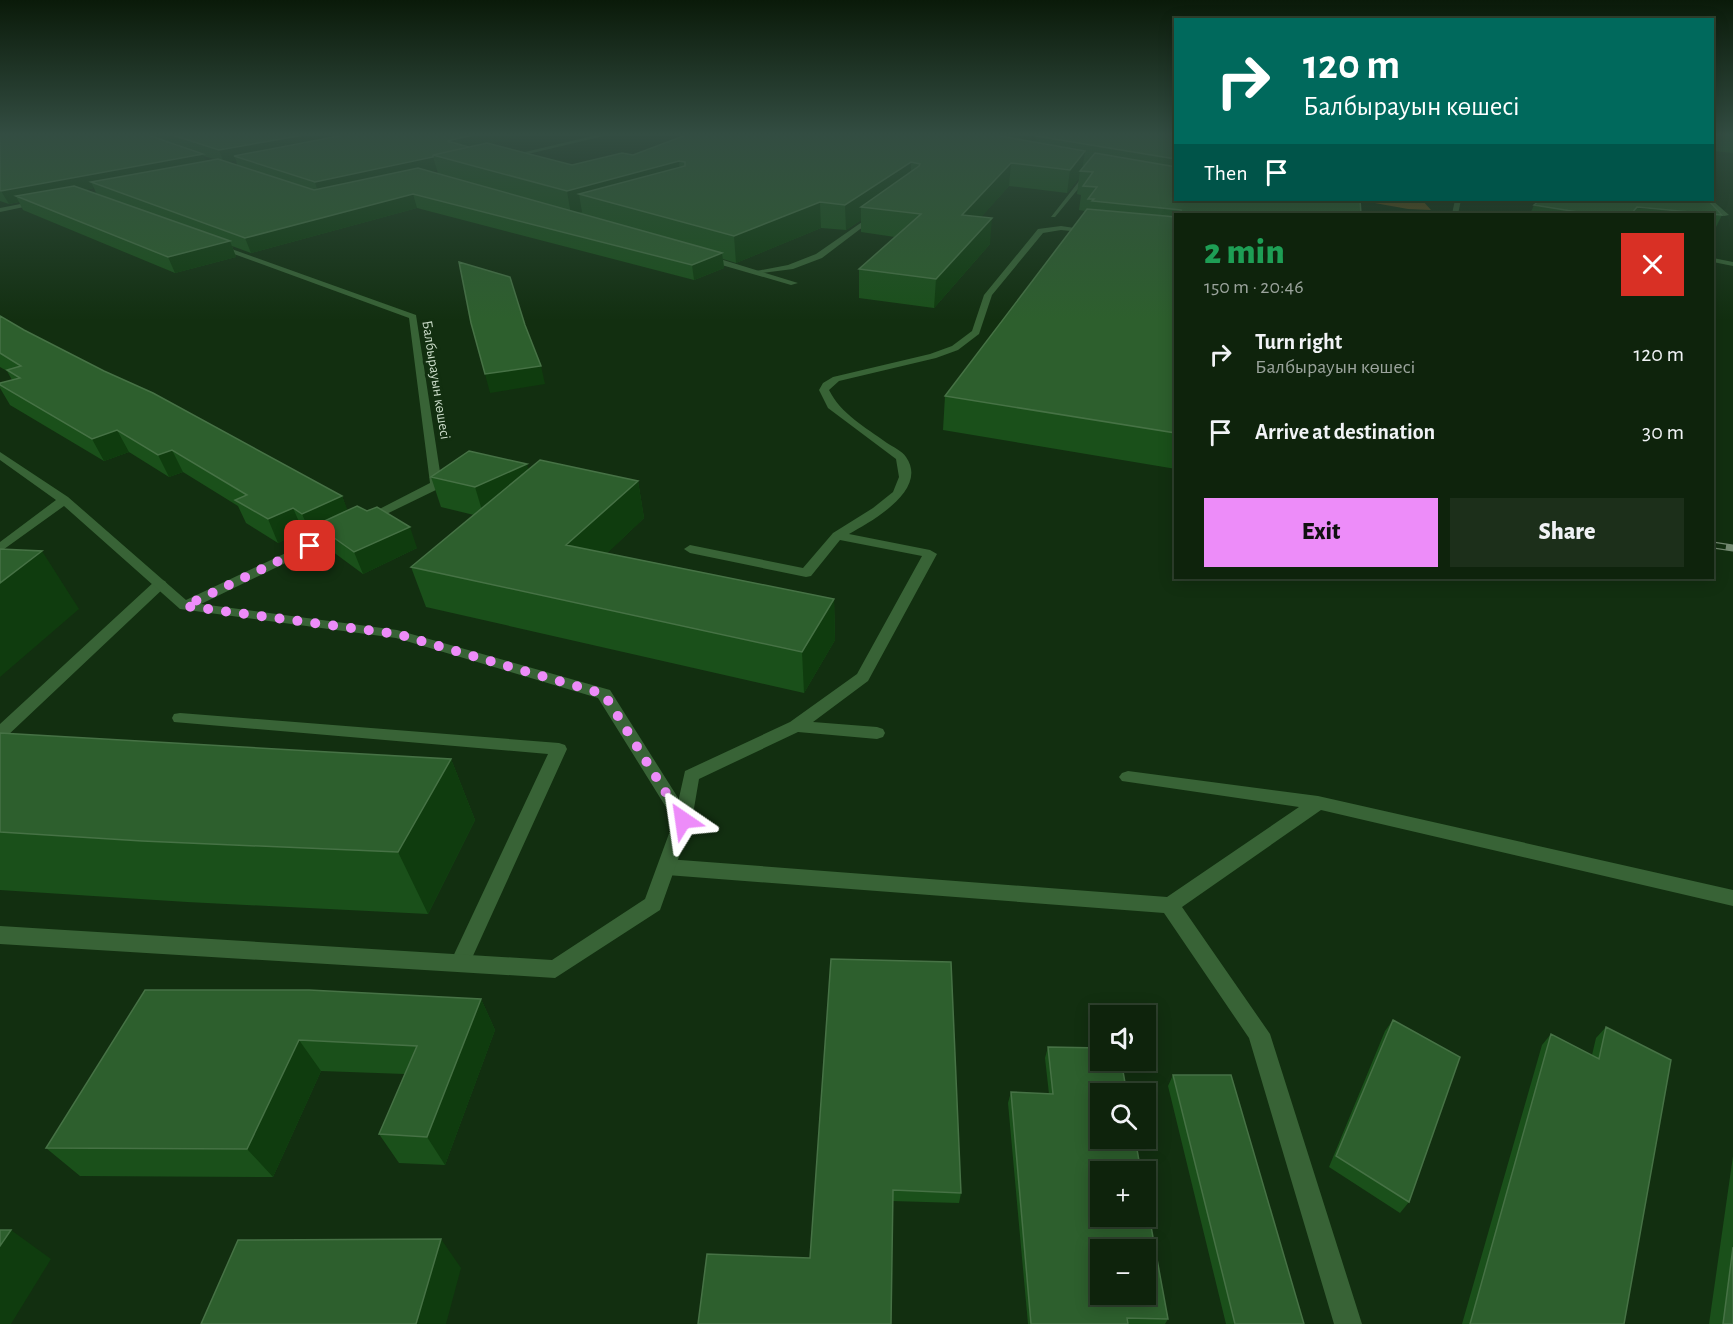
<!DOCTYPE html>
<html lang="en">
<head>
<meta charset="utf-8">
<style>
  body { margin:0; font-family:"Alegreya Sans",sans-serif; background:#1c2f1a; color:#f1f3f6; height:100vh; display:flex; flex-direction:column; font-size:22px; white-space:nowrap }
  * { box-sizing:border-box; margin:0 }
  p { font-size:20px; color:#9ba49d }
  .icon { flex:none; width:33px; height:33px; fill:none; stroke:currentColor; stroke-width:2; stroke-linecap:round; stroke-linejoin:round }
  .map { position:relative; flex:1; overflow:hidden }
  .sheet { position:absolute; left:1174px; top:213px; width:540px; height:366px; display:flex; flex-direction:column; background:#0e230c; border-radius:0px; box-shadow:0 3px 15px #0003,0 0 0 2px #2e402d }
  .sheet>* { flex:none }
  .banner { position:absolute; left:1174px; top:18px; width:540px; height:183px; border-radius:0px; box-shadow:0 3px 15px #0003,0 0 0 2px #2e402d; background:#00695c; color:#fff; overflow:hidden }
  .tools { position:absolute; left:1090px; top:1005px; display:grid; gap:12px }
  .tools a { display:grid; place-items:center; width:66px; height:66px; border-radius:0px; background:#0e230c; box-shadow:0 3px 15px #0003,0 0 0 2px #2e402d; font-size:30px }
  .pin { position:absolute; display:grid; place-items:center; width:51px; height:51px; color:#fff; margin:-26px; border-radius:12px; box-shadow:0 3px 9px #0006 }
  .me { position:absolute; width:66px; margin:-33px; rotate:328deg; stroke-linejoin:round; filter:drop-shadow(0 0 4px #0008) }
  .turn { display:flex; align-items:center; gap:21px; height:126px; padding:0 30px; font-size:27px }
  .turn .icon { width:78px; height:78px; stroke-width:2.5 }
  .turn b { display:block; font-size:42px; line-height:51px }
  .then { display:flex; align-items:center; height:57px; padding:0 30px; background:#0003; gap:12px; font-size:22px }
  .round { display:grid; place-items:center; flex:none; width:63px; height:63px; border-radius:0px; background:#1c2f1a }
  .summary { display:flex; align-items:center; justify-content:space-between; height:102px; padding:0 30px }
  h1 { font-size:36px; font-weight:800; line-height:45px; color:#1e9e55 }
  .cta { display:flex; gap:12px; margin-top:auto; padding:12px 30px }
  .cta a { flex:1; height:69px; border-radius:0px; background:#ed8cf9; color:#111; font-size:24px; font-weight:800; line-height:69px; text-align:center }
  .cta a+a { background:#1c2f1a; color:#f1f3f6 }
  ul { padding:0; list-style:none }
  li { display:flex; align-items:center; gap:18px; height:78px; padding:0 30px }
  li div { flex:1 }
  li b { display:block; font-size:22px }
  li em { font-style:normal }
  .map>svg:first-child { display:block }
  .forest { fill:#674e18 }
  .lines { fill:none; stroke-linecap:round; stroke-linejoin:round }
  .lane { fill:#386336; fill-rule:evenodd }
  .street { fill:#386336; fill-rule:evenodd }
  .rail-casing { stroke:#748a72; stroke-width:7 }
  .rail { stroke:#122f10; stroke-width:4.5; stroke-dasharray:13; stroke-linecap:butt }
  .wall { fill:#1a501a; fill-rule:evenodd }
  .shaded-wall { fill:#0f3c0e }
  .building { fill:#2d5f2d; stroke:#467245; stroke-width:1.5; fill-rule:evenodd }
  .route { stroke:#ed8cf9; stroke-width:10; stroke-dasharray:0 18 }
  .labels { text-anchor:middle; dominant-baseline:central; stroke-width:6; stroke-linejoin:round; paint-order:stroke }
  .far-street-label { font-size:15px; fill:#cbdcc9; stroke:#122f10 }
</style>
</head>
<body>
<div class="map">
<svg width="1733" height="1324" viewBox="0 0 1733 1324">
  <rect width="100%" height="100%" fill="#122f10"/>
  <path class="forest" d="M1358,200H1422L1431,210L1408,209Z"/>
  <g class="lines">
    <path class="lane" d="M597,135H608L507,159L504,157Z
      M1087,171L1092,172L1055,217H1051Z
      M1455,200H1461L1458,214H1452Z
      M1706,200H1712L1729,215L1724,216Z
      M875,213L880,214L822,258L793,269L755,274L751,272L788,265L816,254Z
      M1061,226L1095,231L1091,233L1061,230L1043,233L992,295L979,334L958,350L936,358L839,381L829,390C841,414 865,427 887,443C893,447 902,451 906,457C929,490 872,521 849,534L930,550L937,554L868,681L813,722L877,727L883,729L885,733L883,737L877,739L798,732L699,779L692,820L689,825L683,827L677,825L674,820L685,771L790,722L857,674L922,556L840,540L811,576L806,577L690,553L684,549L690,545L803,568L833,533L873,508L893,492L899,477L896,459L828,408L819,390L823,383L833,377L930,354L952,346L972,331L984,295L1038,229Z
      M1713,258L1733,262V266L1713,262Z
      M160,580L165,581L167,584L165,587L6,737L0,739V724L155,581Z
      M180,713L559,743L565,745L567,749L467,969L460,972L453,969L450,963L548,754L174,722L172,718L174,714Z
      M1128,771L1318,796L1733,890V906L1321,810L1182,907L1270,1034L1362,1324H1334L1249,1038L1164,913L667,875L660,872L658,867L660,862L667,859L1167,897L1299,807L1122,781L1119,777L1122,773Z"/>
    <path class="street" d="M41,200L43,203L0,212V208Z
      M212,242L416,315L442,485L440,488L370,522H362L360,519L430,483L409,318L212,246Z
      M701,255H707L798,283L791,285L701,259Z
      M0,452L68,497L186,600L339,528L345,532L343,535L201,604L397,630L610,690L692,820L660,910L555,978L0,944V926L552,960L645,899L674,820L598,698L396,638L180,609L64,506L0,552V542L56,500L0,460Z"/>
    <g class="rail-casing">
      <path id="rail" d="M1713,545L1733,548"/>
    </g>
    <use href="#rail" class="rail"/>
  </g>
  <path class="wall" d="M0,135H526L490,143L572,165L633,155L686,135H1176V200L1361,214H1176V469L943,430L945,396L1085,211L1079,210L1081,195L1077,194L1079,178L1067,193L1009,186L981,217L990,244L934,308L859,298V269L895,237L861,232V220L846,230L821,228L736,263L723,259L724,268L694,280L417,208L251,253L232,246L236,257L175,273L23,210L19,202L9,204L0,201ZM203,156L214,159L205,161ZM236,160L237,165L228,162ZM437,170L438,174L430,171ZM94,188L96,193L85,190Z
    M1713,135H1733V153L1713,151Z
    M1540,200L1722,215L1713,233V214H1530L1534,205Z
    M0,316L24,330L342,496L347,510L417,548L363,574L325,546L320,533L312,537L303,531L278,543L246,523L238,506L183,472L169,477L129,452L104,461L10,405L0,388V383L12,380L7,371L0,367Z
    M528,470L638,481L644,518L607,553L834,599L835,640L804,693L426,607L411,567L474,515L441,507L431,477Z
    M0,733L451,759L475,820L428,914L187,902L0,890Z
    M831,959L961,1193L959,1203L892,1201L810,1258Z
    M309,990L481,999L495,1030L445,1165L399,1163L379,1134L405,1074L321,1071L273,1177L80,1176L46,1148Z
    M1393,1020L1409,1202L1400,1213L1329,1167L1385,1031Z
    M1606,1027L1624,1324H1462L1542,1045L1551,1034L1592,1055L1596,1038Z
    M1048,1047L1168,1319L1165,1324H1028L1008,1103L1011,1092L1049,1094L1045,1058Z
    M1173,1075L1304,1324H1226L1168,1086Z
    M1733,1156V1324H1709Z"/>
  <path class="shaded-wall" d="M304,135H371L234,156L236,160L224,163L219,150Z
    M473,135H526L450,153L447,141Z
    M1020,135H1048L1036,136L1035,148L1019,154Z
    M1085,151L1082,171H1080L1079,178L1067,193L1070,170Z
    M203,154L207,166L91,182L94,188L27,201L16,196L19,202L9,204L1,191Z
    M433,157L437,170L319,196L315,182Z
    M679,161L681,184L579,194L582,212L571,215L567,191Z
    M911,162V185L861,207V220L846,230L845,205Z
    M1011,163L1009,186L960,241L962,215Z
    M413,194L417,208L251,253L245,238Z
    M820,202L821,228L736,263L734,236Z
    M992,218L990,244L934,308L936,279Z
    M230,241L236,257L175,273L168,257Z
    M722,253L724,268L694,280L692,265Z
    M541,366L545,384L490,393L485,374Z
    M117,430L129,452L104,461L92,439Z
    M172,450L183,472L169,477L158,455Z
    M527,464L534,494L484,517L475,487Z
    M638,481L644,518L575,584L566,545Z
    M342,496L351,519L316,525L320,533L312,537L302,514Z
    M293,508L303,531L278,543L268,519Z
    M410,527L417,548L363,574L354,552Z
    M42,551L79,609L0,677V583Z
    M834,599L835,640L804,693L802,652Z
    M451,759L475,820L428,914L398,852Z
    M481,999L495,1030L445,1165L427,1137Z
    M299,1040L321,1071L273,1177L247,1149Z
    M11,1230L51,1259L11,1324H0V1246Z
    M441,1239L461,1268L446,1324H416Z"/>
  <path class="building" d="M0,135H148L203,154L1,191L0,190Z
    M172,135H304L219,150Z
    M344,135H473L447,141L469,147L433,155V157L315,182L234,156Z
    M686,135H994L1085,151L1070,170L1011,163L962,215L992,218L936,279L859,269L921,214L861,207L919,166L920,164L911,162L845,205L820,202L734,236L579,194L685,166V162L679,161L567,191L433,155L487,143L572,165L622,153L633,155Z
    M1037,135H1072L1071,136L1074,135H1176V159L1036,136Z
    M1095,153L1176,167V200H1360L1361,214H1182L1181,210L1092,201L1094,199H1088L1097,187L1083,186L1093,172L1080,171Z
    M218,159L314,190L418,168L722,253L692,265L413,194L245,238L91,182Z
    M74,186L230,241L168,257L16,196Z
    M1540,200H1708L1722,215L1637,207L1631,214H1590L1534,205Z
    M1087,209L1176,217V433L945,396Z
    M459,262L510,277L525,325L541,366L485,374L471,323Z
    M0,316L24,330L104,371L153,393L342,496L302,514L293,508L268,519L235,500L247,495L172,450L158,455L117,430L92,439L0,385V383L20,378L7,370L21,366L0,353Z
    M469,451L527,464L475,487L431,477Z
    M540,460L638,481L566,545L834,599L802,652L411,567Z
    M357,506L367,511L377,507L410,527L354,552L316,525Z
    M0,549L42,551L0,583Z
    M0,733L451,759L398,852L142,841L0,832Z
    M831,959L951,962L961,1193L893,1190L891,1324H698L707,1254L810,1258Z
    M145,990H309L481,999L427,1137L379,1134L417,1046L299,1040L247,1149L46,1148Z
    M1393,1020L1460,1057L1409,1202L1336,1156Z
    M1606,1027L1671,1060L1624,1324H1470L1551,1034L1599,1059Z
    M1048,1047L1101,1048V1060H1121L1127,1094H1101V1138H1135L1141,1172H1101V1216H1146V1199L1168,1319L1127,1318L1128,1324H1031L1011,1092L1053,1094ZM1101,1250H1146V1294H1101Z
    M1173,1075H1231L1304,1324H1235Z
    M0,1230H11L0,1246Z
    M441,1239L416,1324H201L238,1240Z
    M1733,1247V1324H1723Z"/>
  <linearGradient id="sky" x2="0" y2="1"><stop stop-color="#0a1a09"/><stop offset="0.42" stop-color="#334d42"/><stop offset="1" stop-color="#334d42" stop-opacity="0"/></linearGradient>
  <rect width="1733" height="320" fill="url(#sky)"/>
  <g class="lines">
    <path class="route" d="M310,546L185,606L397,634L604,694L683,820"/>
  </g>
  <g class="labels">
    <g class="far-street-label">
      <text transform="translate(436 380) rotate(81)">Балбырауын көшесі</text>
    </g>
  </g>
</svg>
<div class="tools">
<a><svg class="icon" aria-label="sound" viewBox="0 0 24 24"><path d="M4 9h4l5-4v14l-5-4H4zM17 9q2 3 0 6"/></svg></a>
<a><svg class="icon" aria-label="search" viewBox="0 0 24 24"><circle cx="10" cy="10" r="6"/><path d="M15 15l6 6"/></svg></a>
<a>+</a>
<a>−</a>
</div>
<div class="pin" style="left:310px;top:546px;background:#d93025"><svg class="icon" aria-label="arrive" viewBox="0 0 24 24"><path d="M6 21V4h12l-3 4 3 4H6"/></svg></div>
<svg class="me" style="left:683px;top:820px" viewBox="-20 -20 40 40"><path d="M0-17L14 15 0 8-14 15z" fill="#ed8cf9" stroke="#fff" stroke-width="4"/></svg>
<div class="banner">
<div class="turn"><svg class="icon" aria-label="right" viewBox="0 0 24 24"><path d="M7 20v-9h11M14 6l5 5-5 5"/></svg><div><b>120 m</b>Балбырауын көшесі</div></div>
<div class="then">Then<svg class="icon" aria-label="arrive" viewBox="0 0 24 24"><path d="M6 21V4h12l-3 4 3 4H6"/></svg></div>
</div>
<section class="sheet">
<div class="summary"><div><h1>2 min</h1><p>150 m · 20:46</p></div><a class="round" style="background:#d93025;color:#fff"><svg class="icon" aria-label="close" viewBox="0 0 24 24"><path d="M6 6l12 12M18 6L6 18"/></svg></a></div>
<ul>
<li><svg class="icon" aria-label="right" viewBox="0 0 24 24"><path d="M7 20v-9h11M14 6l5 5-5 5"/></svg><div><b>Turn right</b><p>Балбырауын көшесі</p></div><em>120 m</em></li>
<li><svg class="icon" aria-label="arrive" viewBox="0 0 24 24"><path d="M6 21V4h12l-3 4 3 4H6"/></svg><div><b>Arrive at destination</b></div><em>30 m</em></li>
</ul>
<div class="cta"><a>Exit</a><a>Share</a></div>
</section>
</div>
</body>
</html>
